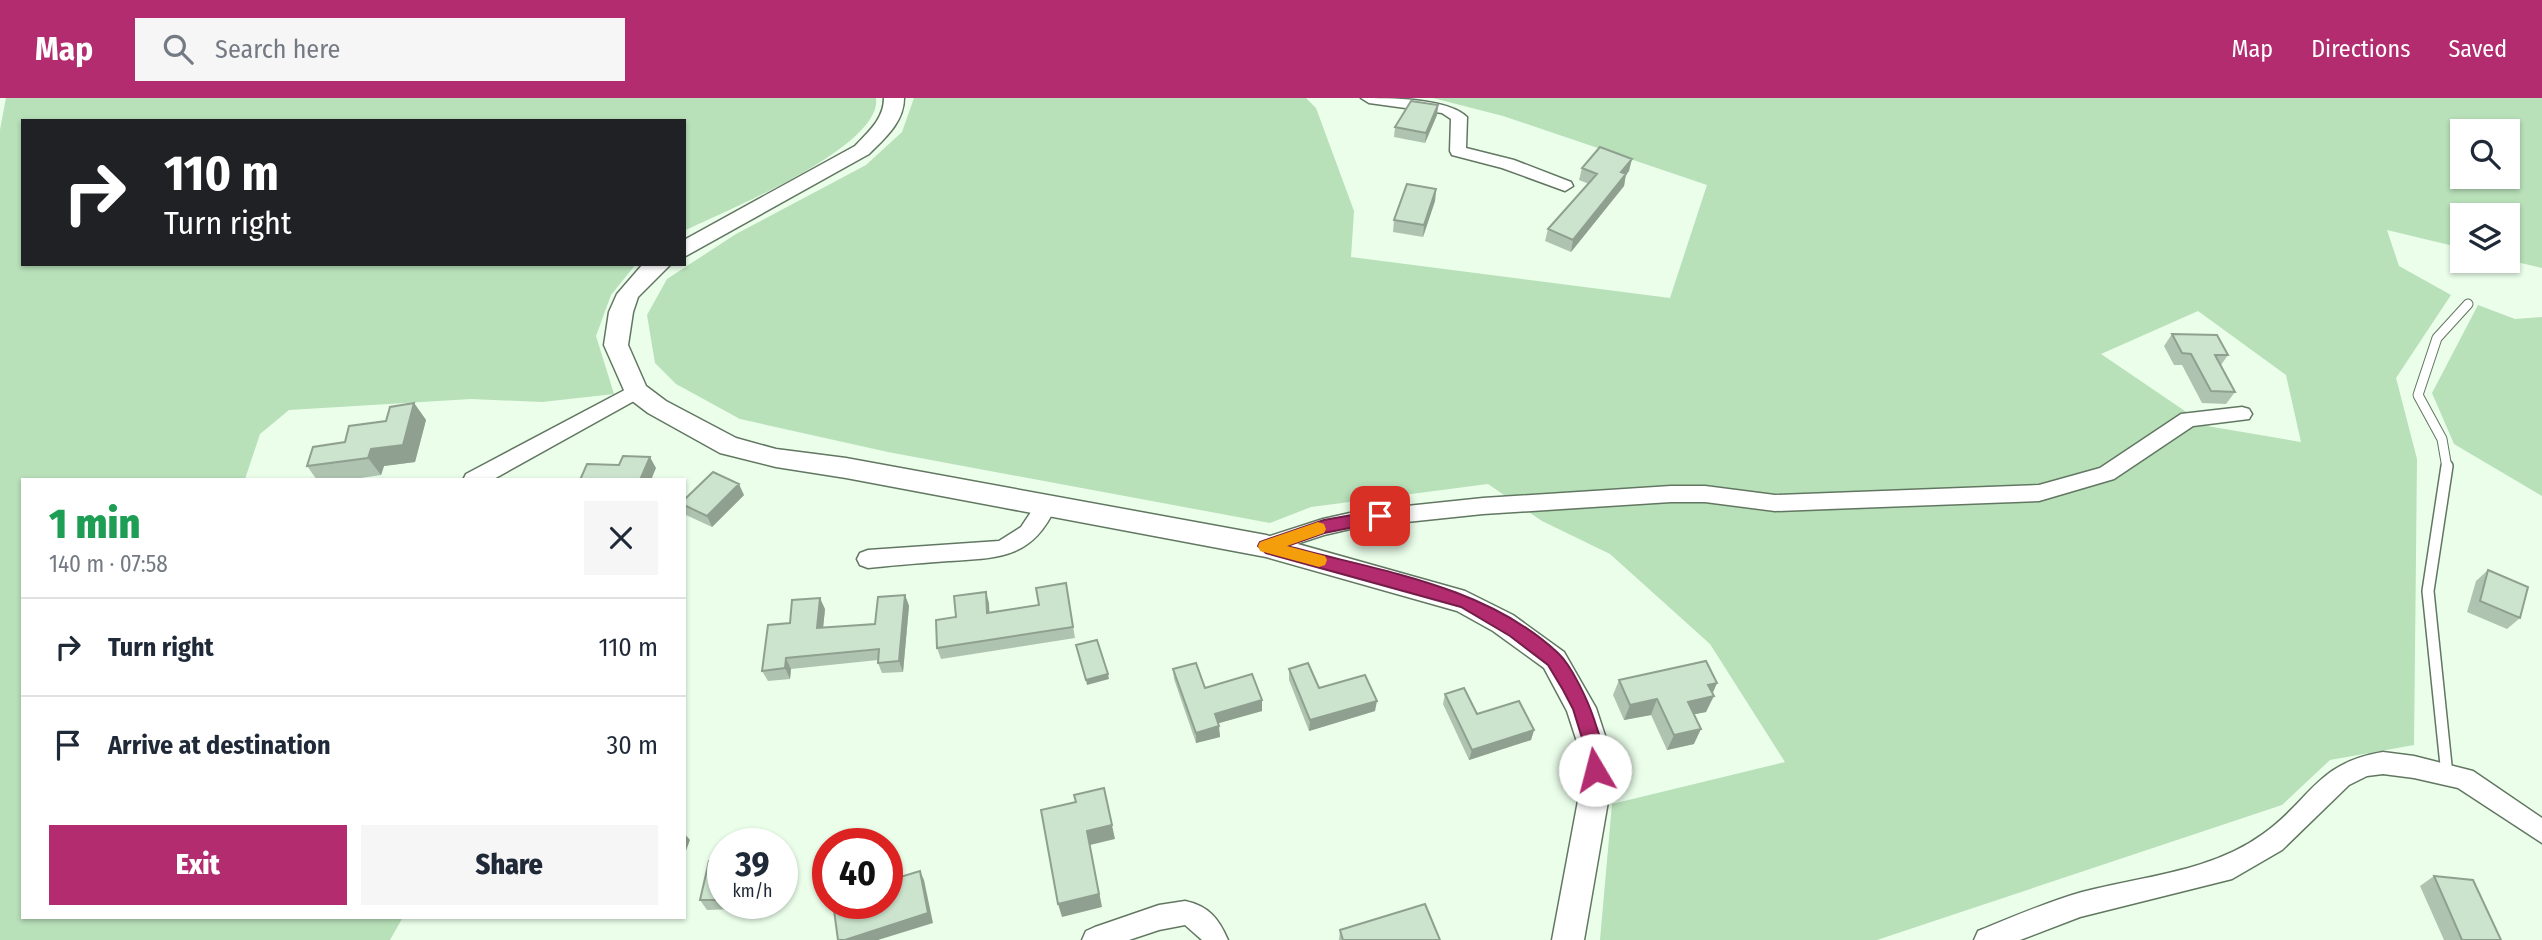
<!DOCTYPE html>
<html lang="en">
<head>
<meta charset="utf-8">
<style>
  body { margin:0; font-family:"Fira Sans Condensed",sans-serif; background:#f6f6f7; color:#1f2937; height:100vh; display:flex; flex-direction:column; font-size:26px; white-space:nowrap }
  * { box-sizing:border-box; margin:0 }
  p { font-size:23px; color:#747a83 }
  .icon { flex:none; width:38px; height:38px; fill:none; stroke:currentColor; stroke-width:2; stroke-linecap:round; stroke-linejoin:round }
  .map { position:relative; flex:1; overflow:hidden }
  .details { position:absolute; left:21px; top:380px; width:665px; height:441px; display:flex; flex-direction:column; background:#fff; border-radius:0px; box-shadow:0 2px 5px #0004 }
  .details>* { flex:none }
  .guide { position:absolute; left:21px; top:21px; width:665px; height:147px; border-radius:0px; box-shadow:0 2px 5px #0004; background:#202124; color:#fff; overflow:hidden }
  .fabs { position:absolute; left:2450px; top:21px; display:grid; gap:14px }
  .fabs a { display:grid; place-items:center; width:70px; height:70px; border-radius:0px; background:#fff; box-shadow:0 2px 5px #0004; font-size:35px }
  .speed { position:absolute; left:707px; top:730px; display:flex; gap:14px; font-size:35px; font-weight:700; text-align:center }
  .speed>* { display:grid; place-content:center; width:91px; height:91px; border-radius:50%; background:#fff; box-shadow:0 2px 5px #0004; line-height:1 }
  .speed small { font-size:18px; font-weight:400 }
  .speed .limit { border:10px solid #d22; background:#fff; color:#111 }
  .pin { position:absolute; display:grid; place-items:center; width:60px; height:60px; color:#fff; margin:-30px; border-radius:14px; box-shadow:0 4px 10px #0006 }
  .me { position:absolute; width:77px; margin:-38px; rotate:352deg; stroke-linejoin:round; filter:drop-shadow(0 0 5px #0008) }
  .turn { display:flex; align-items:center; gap:24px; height:147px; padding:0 28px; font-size:32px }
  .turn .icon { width:91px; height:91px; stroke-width:2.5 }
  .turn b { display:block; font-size:49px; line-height:60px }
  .round { display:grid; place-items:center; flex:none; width:74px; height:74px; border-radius:0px; background:#f6f6f7 }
  .headline { display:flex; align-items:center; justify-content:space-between; height:119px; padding:0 28px }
  h1 { font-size:42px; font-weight:800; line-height:52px; color:#1e9e55 }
  .cta { display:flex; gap:14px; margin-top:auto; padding:14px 28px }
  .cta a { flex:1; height:80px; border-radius:0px; background:#b32c6f; color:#fff; font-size:28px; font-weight:800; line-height:80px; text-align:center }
  .cta a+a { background:#f6f6f7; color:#1f2937 }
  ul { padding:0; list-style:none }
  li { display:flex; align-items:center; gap:21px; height:98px; padding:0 28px; border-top:2px solid #e0e1e3 }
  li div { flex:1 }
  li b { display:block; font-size:26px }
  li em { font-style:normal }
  header { display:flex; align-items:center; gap:42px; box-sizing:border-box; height:98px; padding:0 35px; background:#b32c6f; color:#fff }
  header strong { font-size:33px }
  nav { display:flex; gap:38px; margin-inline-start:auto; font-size:24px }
  .search { width:490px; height:63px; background:#f6f6f7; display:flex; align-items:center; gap:18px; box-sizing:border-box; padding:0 24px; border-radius:0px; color:#747a83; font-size:26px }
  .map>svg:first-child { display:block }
  .green { fill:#b8e0b9; fill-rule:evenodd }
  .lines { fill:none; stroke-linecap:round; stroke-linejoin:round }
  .service-far1-casing { stroke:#627762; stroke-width:11 }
  .service-casing { stroke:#627762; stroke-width:14 }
  .minor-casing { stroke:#627762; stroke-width:3 }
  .tertiary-casing { stroke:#627762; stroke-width:3 }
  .service-far1 { stroke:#fff; stroke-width:9 }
  .service { stroke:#fff; stroke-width:11 }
  .minor { fill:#fff; fill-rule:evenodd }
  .tertiary { fill:#fff; fill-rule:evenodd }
  .wall { fill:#afc4b0 }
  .shaded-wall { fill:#8fa090 }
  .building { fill:#cce4cd; stroke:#8fa090; stroke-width:2 }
  .route { fill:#b32c6f; stroke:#741d48; stroke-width:2 }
  .slow { fill:#f59e0b }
</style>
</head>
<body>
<header>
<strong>Map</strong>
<div class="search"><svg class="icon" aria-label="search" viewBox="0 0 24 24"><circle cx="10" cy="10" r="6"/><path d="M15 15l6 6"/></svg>Search here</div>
<nav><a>Map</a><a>Directions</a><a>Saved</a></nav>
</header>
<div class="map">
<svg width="2542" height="842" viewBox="0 0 2542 842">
  <rect width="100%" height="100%" fill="#eafeea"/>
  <path class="green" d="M6,0H876C883,49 723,114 684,133V23H23V166H636L611,197L596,238L614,296L542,304L471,301L289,312L260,336L245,381L23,382V819H403L390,842H0V32Z
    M914,0H1306L1316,10L1354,113L1351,159L1670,200L1707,87L1503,18L1433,0H2542V170L2508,162V117H2462V150L2387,132L2399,168L2451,197L2396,280L2417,361L2414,647L2330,662L2282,707L1877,842H1600L1612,706L1785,664L1710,546L1610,456L1542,423L1488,386L1311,409L1270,425L888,354L740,321L676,286L655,265L647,217L667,181L736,136L866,67L902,34ZM2462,33H2508V79H2462ZM2198,213L2286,277L2301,344L2207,328L2101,256Z
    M2478,207L2515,221L2542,219V398L2454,346L2432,295Z"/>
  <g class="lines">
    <g class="service-far1-casing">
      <path id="service-far1" d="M2447,370L2442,341L2418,297L2437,240L2468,206"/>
    </g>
    <g class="service-casing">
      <path id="service" d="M2447,368L2428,493L2447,677"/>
    </g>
    <g class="minor-casing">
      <path id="minor" d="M1361,0C1389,0 1448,0 1467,19L1466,50L1514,62L1571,84L1573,88L1565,93L1502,70L1452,57L1450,53L1451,21L1442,15L1369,5Z
        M636,286L643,288L646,293L643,298L492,382H463L466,376Z
        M2242,309L2249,311L2252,316L2249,321L2193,328L2114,381L2039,403L1775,413L1705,404H1671L1483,416L1359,429L1324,437L1266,456L1258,454L1255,448L1258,442L1323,421L1359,413L1483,400L1671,388H1705L1775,397L2039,387L2100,370L2181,316Z
        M1046,400L1053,402L1056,408C1033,460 1000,460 949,463C922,465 895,467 868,470L860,467L857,461L860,455L868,452L999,443L1021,429L1039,402Z
        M2383,654L2414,658L2473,673L2542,720V745L2458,690L2414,680L2383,676L2367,678L2349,687L2282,752L2232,781L2080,819L2020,842H1974L1978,833C2012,819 2047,804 2082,794C2143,778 2211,774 2263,736C2311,702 2316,665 2383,654Z
        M1185,803C1209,808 1219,821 1228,842H1202L1185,827L1159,832L1129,842H1082L1086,833L1095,829L1159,807Z"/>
    </g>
    <g class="tertiary-casing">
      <path id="tertiary" d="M884,0H904C904,24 885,40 869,56L684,159V142L855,48C868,34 884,21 884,0Z
        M643,166H671L638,199L633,214L628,247L646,288L666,303L736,340L776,351L846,360L1266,437L1465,493L1513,517L1564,554L1596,610L1610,653V692L1584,842H1552L1580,692V653L1567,613L1544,570L1493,533L1457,513L1266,459L846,380L776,369L720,355L648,315L627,299L604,247L609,214L617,196Z"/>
    </g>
    <use href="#service-far1" class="service-far1"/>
    <use href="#service" class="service"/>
    <use href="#minor" class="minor"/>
    <use href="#tertiary" class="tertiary"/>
  </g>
  <path class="wall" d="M1438,7L1437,17L1425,45L1394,39L1395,29Z
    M1582,70L1629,73L1626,76L1624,88L1571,154L1545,143L1548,131L1589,86L1579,82Z
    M1436,91L1435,103L1423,139L1393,134L1394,122Z
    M2172,236L2228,257L2221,267L2235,294L2226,306L2202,305L2182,267H2174L2164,248Z
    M414,305L426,322L415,364L384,368L381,377L347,382H317L307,368L345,344L386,323Z
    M744,397L712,429L686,417L684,413V402Z
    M2488,472L2520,520L2507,531L2467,514L2476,483Z
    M1066,485L1075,540L941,561L937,550L956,519L989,505V515L1039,507Z
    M905,497L909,508L903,574L882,575L878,565V562L791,571L790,581L768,583L762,573L790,525L825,511L823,529L875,526Z
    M1173,571L1205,590L1262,613L1218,625L1220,639L1196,645L1174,581Z
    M1289,571L1319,590L1375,613L1309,633L1289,582Z
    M1619,582L1717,585L1712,596L1706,614L1694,616V646L1667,652L1651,617L1624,622L1613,597Z
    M1445,596L1477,616L1534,632L1531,642L1469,662L1443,606Z
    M723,762V805H736L735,811L707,812L700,802Z
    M2434,778L2501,842H2444L2420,788Z
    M1340,832L1440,842H1339Z"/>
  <path class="shaded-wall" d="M1438,7L1437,17L1425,45L1426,35Z
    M1632,61L1629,73L1618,86L1621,74Z
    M1626,76L1624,88L1571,154L1573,142Z
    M1436,91L1435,103L1423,139L1424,127Z
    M414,305L426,322L415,364L384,368L381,377L368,360L371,351Z
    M650,359L656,370L651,382H640Z
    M739,386L744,397L712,429L707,418Z
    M986,494L989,505L990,526L987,515Z
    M905,497L909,508L903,574L899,563Z
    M820,500L825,511L822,541L817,530Z
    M786,560L791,571L790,581L785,570Z
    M1108,576L1109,581L1087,587L1086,582Z
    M1717,585L1711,599L1714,598L1706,614L1681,619L1688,604L1708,587Z
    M1657,601L1651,617L1624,622L1630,607Z
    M1262,602V613L1216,626L1215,616Z
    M1377,603L1375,613L1309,633L1310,622Z
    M1219,628L1220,639L1196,645V635Z
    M1701,631L1694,646L1667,652L1674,637Z
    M1534,632L1531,642L1469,662L1472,652Z
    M1112,727L1115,741L1090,747L1102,809L1062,819L1058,806L1087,733Z
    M684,735L690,742L684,758Z
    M920,773L924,782L933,825L878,842H845Z"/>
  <path class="building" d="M1411,3L1438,7L1426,35L1395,29Z
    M1600,49L1632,61L1621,74L1626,76L1573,142L1548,131L1597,76L1582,70Z
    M1407,86L1436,91L1424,127L1394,122Z
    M2172,236L2217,237L2228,257H2215L2235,294L2211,293L2191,256L2182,255Z
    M414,305L403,347L371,351L368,360L307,368L313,349L345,344L349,328L386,323L390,309Z
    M623,358L650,359L640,382H580L587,366L619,367Z
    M713,374L739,386L707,418L684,407V402Z
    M2488,472L2528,489L2520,520L2480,503Z
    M1066,485L1073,529L937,550L936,522L956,519L954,498L986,494L987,515L1039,507L1036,490Z
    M905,497L899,563L878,565L879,551L786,560L785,570L762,573L768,527L790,525L792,502L820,500L817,530L875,526L878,499Z
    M1097,542L1108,576L1086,582L1076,547Z
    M1706,563L1717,585L1708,587L1714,598L1688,604L1701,631L1674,637L1657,601L1630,607L1619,582Z
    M1196,565L1205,590L1252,576L1262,602L1215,616L1219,628L1196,635L1173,571Z
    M1308,565L1319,590L1365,577L1377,603L1310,622L1289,571Z
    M1464,590L1477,616L1519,603L1534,632L1472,652L1445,596Z
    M1104,690L1112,727L1087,733L1099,796L1058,806L1041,712L1076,704L1074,697Z
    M723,762V802H700L709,763Z
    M920,773L928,815L845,842H838L833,805H887V783Z
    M2434,778L2473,782L2501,842H2462Z
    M1425,806L1440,842H1343L1340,832Z"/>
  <path class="route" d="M1380,412L1385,414L1388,418L1385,423L1324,435L1287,448C1379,473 1485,487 1558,555C1572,568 1588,603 1594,621C1599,638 1610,660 1601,678L1595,680L1588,678L1586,653L1573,611L1563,592L1548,567L1510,538L1461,509L1266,455L1258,448L1260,444L1324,422Z"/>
  <path class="slow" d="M1318,424L1324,426L1326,431L1324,435L1287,448L1325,458L1327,462L1325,467L1319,469L1260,453L1258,448L1260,444Z"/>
</svg>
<div class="fabs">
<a><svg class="icon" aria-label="search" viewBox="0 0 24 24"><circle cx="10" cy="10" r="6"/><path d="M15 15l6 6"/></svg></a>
<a><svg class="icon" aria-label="layers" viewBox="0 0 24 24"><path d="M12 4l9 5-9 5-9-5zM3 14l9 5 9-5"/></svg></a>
</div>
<div class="speed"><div>39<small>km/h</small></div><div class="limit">40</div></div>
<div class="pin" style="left:1380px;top:418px;background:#d93025"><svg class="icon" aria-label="arrive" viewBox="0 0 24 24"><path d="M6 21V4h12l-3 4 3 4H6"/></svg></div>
<svg class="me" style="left:1595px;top:672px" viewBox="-20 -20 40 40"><circle r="19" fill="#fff"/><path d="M0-13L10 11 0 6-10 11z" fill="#b32c6f"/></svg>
<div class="guide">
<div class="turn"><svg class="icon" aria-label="right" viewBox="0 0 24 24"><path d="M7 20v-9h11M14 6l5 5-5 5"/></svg><div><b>110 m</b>Turn right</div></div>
</div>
<section class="details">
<div class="headline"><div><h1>1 min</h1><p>140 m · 07:58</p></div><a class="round"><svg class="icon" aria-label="close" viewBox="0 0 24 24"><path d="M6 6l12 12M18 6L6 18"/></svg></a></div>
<ul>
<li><svg class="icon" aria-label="right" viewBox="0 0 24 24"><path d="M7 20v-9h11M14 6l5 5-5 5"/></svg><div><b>Turn right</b></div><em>110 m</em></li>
<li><svg class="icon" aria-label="arrive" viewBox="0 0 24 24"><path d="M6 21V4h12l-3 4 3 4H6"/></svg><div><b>Arrive at destination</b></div><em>30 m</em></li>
</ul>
<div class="cta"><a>Exit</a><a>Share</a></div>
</section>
</div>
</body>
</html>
